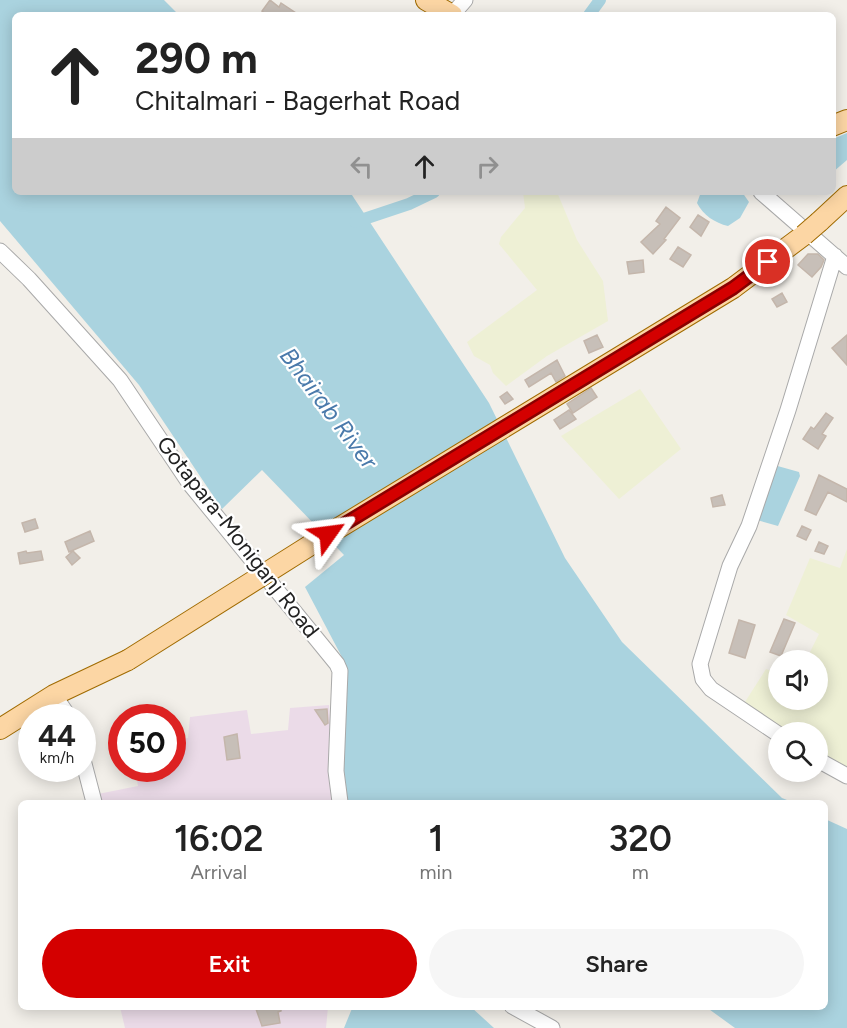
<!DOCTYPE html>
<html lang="en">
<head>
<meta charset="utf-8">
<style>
  body { margin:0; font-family:Figtree,sans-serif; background:#f6f6f6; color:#222; height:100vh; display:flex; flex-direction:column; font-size:22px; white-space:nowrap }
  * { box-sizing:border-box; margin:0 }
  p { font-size:20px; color:#767676 }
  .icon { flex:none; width:33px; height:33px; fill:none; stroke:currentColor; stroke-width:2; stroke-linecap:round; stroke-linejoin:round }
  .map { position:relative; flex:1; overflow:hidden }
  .details { position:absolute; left:18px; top:800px; width:810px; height:210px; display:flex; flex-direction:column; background:#fff; border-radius:9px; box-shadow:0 3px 15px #0003 }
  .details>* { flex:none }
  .top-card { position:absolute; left:12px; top:12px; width:824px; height:183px; border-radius:9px; box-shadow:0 3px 15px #0003; background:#fff; color:#222; overflow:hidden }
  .buttons { position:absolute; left:768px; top:650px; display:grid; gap:12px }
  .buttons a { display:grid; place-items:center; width:60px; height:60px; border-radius:50%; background:#fff; box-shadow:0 3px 15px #0003; font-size:30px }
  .speed { position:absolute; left:18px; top:704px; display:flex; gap:12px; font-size:30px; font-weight:700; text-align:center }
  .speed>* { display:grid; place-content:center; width:78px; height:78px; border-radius:50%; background:#fff; box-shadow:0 3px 15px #0003; line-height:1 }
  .speed small { font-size:15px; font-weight:400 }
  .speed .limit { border:9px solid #d22; background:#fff; color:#111 }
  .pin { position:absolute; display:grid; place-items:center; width:51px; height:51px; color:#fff; margin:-26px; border:3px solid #fff; border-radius:50%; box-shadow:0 2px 6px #0007 }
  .me { position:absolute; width:66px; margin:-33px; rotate:59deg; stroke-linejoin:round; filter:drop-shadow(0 0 4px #0008) }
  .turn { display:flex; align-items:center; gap:21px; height:126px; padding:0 24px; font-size:27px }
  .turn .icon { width:78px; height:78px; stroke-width:2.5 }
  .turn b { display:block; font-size:42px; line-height:51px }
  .lanes { display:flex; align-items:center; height:57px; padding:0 24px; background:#0003; justify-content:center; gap:30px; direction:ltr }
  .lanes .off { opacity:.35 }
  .eta { display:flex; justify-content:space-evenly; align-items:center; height:102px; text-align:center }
  .eta b { font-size:36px; font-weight:600; line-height:42px }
  .cta { display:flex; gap:12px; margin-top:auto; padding:12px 24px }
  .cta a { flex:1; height:69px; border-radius:36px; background:#d40000; color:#fff; font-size:24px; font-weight:600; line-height:69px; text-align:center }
  .cta a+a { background:#f6f6f6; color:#222 }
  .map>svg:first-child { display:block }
  .industrial { fill:#ebdbe8 }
  .farmland { fill:#eef0d5 }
  .water { fill:#aad3df }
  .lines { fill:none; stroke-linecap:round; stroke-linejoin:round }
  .canal { stroke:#aad3df; stroke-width:12 }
  .building { fill:#c7bfb8; stroke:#c4b6ab; stroke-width:1.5 }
  .minor-casing { stroke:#a9a9a9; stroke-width:17 }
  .major-casing { stroke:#a06b00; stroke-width:22 }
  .minor { stroke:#fff; stroke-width:15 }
  .major { stroke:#fcd6a4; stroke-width:20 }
  .major-bridge-casing { stroke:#a06b00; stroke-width:22; stroke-linecap:butt }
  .major-bridge { stroke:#fcd6a4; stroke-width:20 }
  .route-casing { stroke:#8a0000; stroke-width:15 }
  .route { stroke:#d40000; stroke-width:10 }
  .labels { text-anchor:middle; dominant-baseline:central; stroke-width:4.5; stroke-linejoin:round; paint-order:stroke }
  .street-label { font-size:22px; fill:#222; stroke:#fff }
  .water-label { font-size:24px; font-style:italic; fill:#4a7aab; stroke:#fff }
</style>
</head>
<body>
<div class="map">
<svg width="847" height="1028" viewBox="0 0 847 1028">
  <rect width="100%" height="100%" fill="#f2efe9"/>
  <path class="industrial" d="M329,705L336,802H99L98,794L138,786L135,768H172L173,740L188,738L190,717L247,710L251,734L288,730L290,708Z
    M120,1007H328L326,1028H125Z"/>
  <path class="farmland" d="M523,192H557L577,240L603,281L608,321L547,356L506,386L493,373L490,365L474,356L467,342L537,290L499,244L501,237L525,208Z
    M640,389L681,449L619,499L561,436Z
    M847,549V771L818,752V732H785L743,705L766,669L778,673V699H818V660H806L819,634L786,615L810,558L840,568Z"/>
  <path class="water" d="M0,0H164L179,15H15V192H350L489,403L565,558L622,642L782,798L792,802H343L344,661L305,587L344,555L262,470L222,509L139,385L0,221Z
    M847,133V160L833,172V139Z
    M701,192H742L749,202L740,218L728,226C715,223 703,215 697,203Z
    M774,465L799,472L800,476L778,526L757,520Z
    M825,819L847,829V1028H735L706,1007L825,1006Z
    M353,1006L471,1007L494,1028H344Z"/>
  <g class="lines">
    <path class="canal" d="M589,15L600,0
      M355,222L409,204L434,192"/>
  </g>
  <path class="building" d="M270,0L279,7L281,3L299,15H267L262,11Z
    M666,207L680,218L664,239L666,240L653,254L641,242L660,224L656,221Z
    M698,215L709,222L701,236L690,227Z
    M678,247L691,255L683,267L670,259Z
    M808,254H818L824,260L821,267L812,277L798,265Z
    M643,260L644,272L629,274L627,262Z
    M782,293L787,302L777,307L772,299Z
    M597,335L603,347L589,353L584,341Z
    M847,335V365L832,348Z
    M557,360L565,376L556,382L551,373L529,387L525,380Z
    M591,388L597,397L573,413L567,404Z
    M507,392L513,399L505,404L500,397Z
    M569,410L576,419L560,429L554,420Z
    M826,413L833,418L822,434L826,436L818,449L803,439L811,427L814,429Z
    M819,475L847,489V502L828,492L816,515L805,510Z
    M722,495L725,505L713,507L711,498Z
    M35,519L38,528L25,532L22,523Z
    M802,526L811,530L806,540L797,536Z
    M90,531L94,541L69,552L65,542Z
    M819,542L828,546L824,554L815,551Z
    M26,551L27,553L41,551L43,560L20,564L18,553Z
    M73,551L80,558L72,565L66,557Z
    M784,619L795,623L781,656L770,652Z
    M739,620L755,625L745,658L729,653Z
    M327,709L328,723L325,725L315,710Z
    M237,734L240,758L227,760L224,737Z
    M255,1006H281V1011L278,1012L280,1023L262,1026Z"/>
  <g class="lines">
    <g class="minor-casing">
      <path id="minor" d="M452,15L465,0
        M761,192L847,267
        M0,251L29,279L120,380L190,484L337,664L340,671L336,771L340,802
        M54,695L69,717
        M778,734L711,689L703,679L700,664L730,566L749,526L788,410L835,256
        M82,756L94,802
        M818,760L847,776
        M512,1006L552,1028"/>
    </g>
    <g class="major-casing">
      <path id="major" d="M426,0L452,15
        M832,126L847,120
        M819,222L847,196
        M733,288L804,235
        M0,729L54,695L128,660"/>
    </g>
    <use href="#minor" class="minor"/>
    <use href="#major" class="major"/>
    <g class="major-bridge-casing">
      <path id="major-bridge" d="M804,235L819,222
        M128,660L309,546L733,288"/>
    </g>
    <use href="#major-bridge" class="major-bridge"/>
  </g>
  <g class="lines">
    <g class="route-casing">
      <path id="route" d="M328,534L733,288L768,262"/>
    </g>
    <use href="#route" class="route"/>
  </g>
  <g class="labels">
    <g class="street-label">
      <text transform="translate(238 537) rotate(52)">Gotapara-Moniganj Road</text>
    </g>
    <g class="water-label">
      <text transform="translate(329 408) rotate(53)">Bhairab River</text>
    </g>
  </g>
</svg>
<div class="buttons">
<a><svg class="icon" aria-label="sound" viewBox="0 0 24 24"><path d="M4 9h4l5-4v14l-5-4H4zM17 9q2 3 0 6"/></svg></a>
<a><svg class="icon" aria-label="search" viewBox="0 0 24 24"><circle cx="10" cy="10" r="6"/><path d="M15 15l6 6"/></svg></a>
</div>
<div class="speed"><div>44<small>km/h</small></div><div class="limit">50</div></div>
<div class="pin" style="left:768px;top:262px;background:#d93025"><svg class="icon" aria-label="arrive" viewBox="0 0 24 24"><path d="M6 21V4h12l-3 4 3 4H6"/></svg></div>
<svg class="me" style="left:328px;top:534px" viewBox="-20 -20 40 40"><path d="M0-17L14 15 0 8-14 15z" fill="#d40000" stroke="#fff" stroke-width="4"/></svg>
<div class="top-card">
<div class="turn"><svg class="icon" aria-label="ahead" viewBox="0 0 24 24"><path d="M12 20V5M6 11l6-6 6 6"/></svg><div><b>290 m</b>Chitalmari - Bagerhat Road</div></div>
<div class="lanes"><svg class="icon off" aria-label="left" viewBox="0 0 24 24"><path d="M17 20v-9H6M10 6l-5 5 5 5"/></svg><svg class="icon" aria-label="ahead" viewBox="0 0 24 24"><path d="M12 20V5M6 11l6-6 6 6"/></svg><svg class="icon off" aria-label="right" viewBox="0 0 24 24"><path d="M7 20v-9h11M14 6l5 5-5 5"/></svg></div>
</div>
<section class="details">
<div class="eta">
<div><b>16:02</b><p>Arrival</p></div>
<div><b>1</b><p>min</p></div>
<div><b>320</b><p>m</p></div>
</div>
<div class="cta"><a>Exit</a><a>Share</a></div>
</section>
</div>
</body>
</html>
